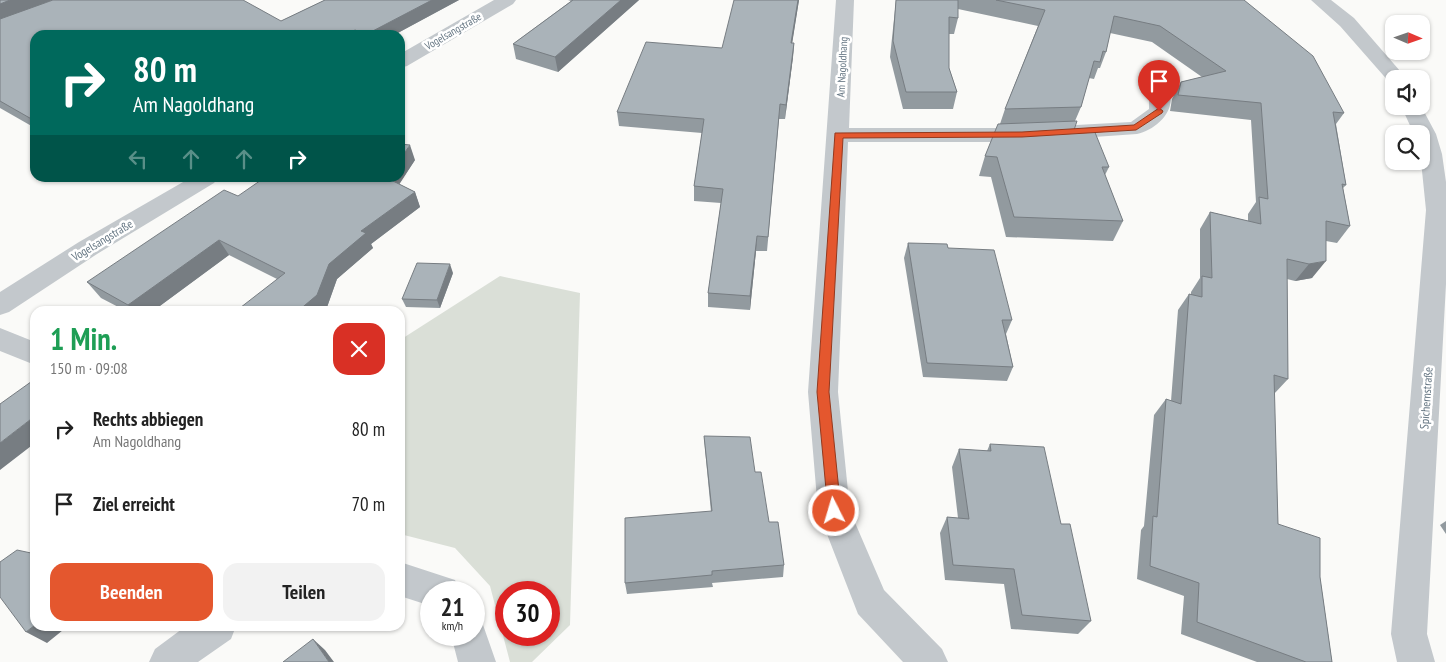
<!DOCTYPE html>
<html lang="de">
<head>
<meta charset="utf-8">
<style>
  body { margin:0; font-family:"PT Sans Narrow",sans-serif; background:#f2f2f2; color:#222; height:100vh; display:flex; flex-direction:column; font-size:19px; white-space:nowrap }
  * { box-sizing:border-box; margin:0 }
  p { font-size:16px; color:#767676 }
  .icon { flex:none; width:28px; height:28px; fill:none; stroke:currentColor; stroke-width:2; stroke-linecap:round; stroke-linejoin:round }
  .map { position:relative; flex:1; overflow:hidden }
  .details { position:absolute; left:30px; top:306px; width:375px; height:325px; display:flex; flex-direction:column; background:#fff; border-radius:15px; box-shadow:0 1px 4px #0004 }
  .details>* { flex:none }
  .top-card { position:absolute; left:30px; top:30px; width:375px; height:152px; border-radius:15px; box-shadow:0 1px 4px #0004; background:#00695c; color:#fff; overflow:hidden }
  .needle { width:32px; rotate:92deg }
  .fabs { position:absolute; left:1385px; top:15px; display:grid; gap:10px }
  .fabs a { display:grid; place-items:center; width:45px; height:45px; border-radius:10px; background:#fff; box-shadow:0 1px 4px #0004; font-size:25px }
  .speed { position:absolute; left:420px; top:581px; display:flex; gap:10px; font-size:25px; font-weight:700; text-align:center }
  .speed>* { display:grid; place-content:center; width:65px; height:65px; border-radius:50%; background:#fff; box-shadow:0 1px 4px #0004; line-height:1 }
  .speed small { font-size:12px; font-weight:400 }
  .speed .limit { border:8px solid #d22; background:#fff; color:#111 }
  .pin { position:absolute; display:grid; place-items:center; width:42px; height:42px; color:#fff; margin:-51px -21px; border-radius:50% 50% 50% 0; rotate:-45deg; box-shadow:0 0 5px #0007 }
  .pin .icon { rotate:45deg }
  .me { position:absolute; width:55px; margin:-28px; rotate:355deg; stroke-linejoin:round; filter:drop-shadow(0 0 4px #0008) }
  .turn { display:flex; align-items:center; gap:18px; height:105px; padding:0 20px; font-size:22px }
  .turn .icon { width:65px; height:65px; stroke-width:2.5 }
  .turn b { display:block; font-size:35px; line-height:42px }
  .lanes { display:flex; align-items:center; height:48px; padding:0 20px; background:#0003; justify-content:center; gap:25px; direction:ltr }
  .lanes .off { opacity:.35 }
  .round { display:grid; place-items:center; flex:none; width:52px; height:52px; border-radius:15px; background:#f2f2f2 }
  .overview { display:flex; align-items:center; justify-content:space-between; height:85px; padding:0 20px }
  h1 { font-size:30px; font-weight:800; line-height:38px; color:#1e9e55 }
  .button { display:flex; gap:10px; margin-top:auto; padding:10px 20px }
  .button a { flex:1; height:58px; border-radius:15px; background:#e4572e; color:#fff; font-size:20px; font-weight:800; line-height:58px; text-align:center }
  .button a+a { background:#f2f2f2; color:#222 }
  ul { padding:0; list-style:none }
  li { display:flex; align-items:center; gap:15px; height:75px; padding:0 20px }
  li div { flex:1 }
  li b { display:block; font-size:19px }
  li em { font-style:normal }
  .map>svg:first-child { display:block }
  .green { fill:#dadfd7; fill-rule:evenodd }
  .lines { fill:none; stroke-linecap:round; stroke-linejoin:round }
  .street { fill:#c3c8cc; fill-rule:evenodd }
  .wall { fill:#929a9f }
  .shaded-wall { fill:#777d82 }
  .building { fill:#aab3b9; stroke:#777d82 }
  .route { fill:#e4572e; stroke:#94391e }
  .labels { text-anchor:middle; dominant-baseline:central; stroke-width:5; stroke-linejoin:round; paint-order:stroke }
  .far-street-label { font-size:11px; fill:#657683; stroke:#fff }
  .street-label { font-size:12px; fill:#657683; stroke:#fff }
</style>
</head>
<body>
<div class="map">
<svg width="1446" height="662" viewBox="0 0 1446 662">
  <rect width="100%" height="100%" fill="#fafaf8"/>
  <path class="green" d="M500,276L580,293L570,625L532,662H510L490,586L455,548L400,534V340ZM506,592H549V635H506Z"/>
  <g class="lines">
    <path class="street" d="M494,0H516L513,4L407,66L400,68V54Z
      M836,0H854L849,128H1022L1131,122L1149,109V90L1152,86L1159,84L1166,86C1181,107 1157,130 1137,134L1022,142H848L838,392L850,511L884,590L942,649L948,662H903L858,614L818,511L808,392Z
      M1311,0H1331L1354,18L1407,79H1394V84L1390,83L1340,26Z
      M1401,106H1421L1436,134L1442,154L1446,182V284L1427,634L1435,662H1397L1391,634L1426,210L1421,161V134H1414Z
      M190,178H218L214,183L97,254L9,312L0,315V292L79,242Z
      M0,328L35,342V365L0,351Z
      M400,562L455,580L460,592H431V606L400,596Z
      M474,619L482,622L496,662H458L451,635H474Z
      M186,626H236L231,639L198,662H149L155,649Z"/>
  </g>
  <path class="wall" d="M0,0L281,21L325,0H459L394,35H35V128L0,108Z
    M568,0H639L558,72L516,59L513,44L571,1Z
    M799,0L792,43H794L793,57L785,119H779L767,251H756L750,310L708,307V293L721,203L694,201V186L702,133L619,126L617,112L722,48Z
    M896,0H1244L1344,113L1336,124L1346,185L1343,188L1350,226L1337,243L1326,241L1312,278L1295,281L1287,279L1288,379L1274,394L1278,524L1320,577L1332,662H1257L1181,634L1184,596L1137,579L1141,530L1144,526L1154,415L1166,399L1171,401L1178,310L1189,294H1191V292L1200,278V229L1210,212L1248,221V214L1256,202L1251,120L1170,111L1172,99L1181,82L1202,77L1152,42L1110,33L1106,52L1100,68H1098L1094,79L1089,78L1081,107L1075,121L1074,130L1109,167L1105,175L1123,221L1113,241L1006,237L991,177L979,176L985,156L1000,124L1005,109L1038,26L958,9V18L954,34H949V68L957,92L953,109H903L890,57Z
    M415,160L399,184L415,192L420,207L371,244L373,248L337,279L326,310L277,279L229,255L153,311H126L101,298L87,282L238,196L290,180Z
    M908,243L948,248L1012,320L1006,334L1013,367L1007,381L923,377L904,258Z
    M453,273L440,308L406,307L402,299Z
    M704,436L769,522L784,565L783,577L712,583L713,587L627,594L625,583L711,512L705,449Z
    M990,444L1061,524L1091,621L1078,634L1011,629L1004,584L945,580L940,533L947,517L958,518L952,467L959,449L987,451Z
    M1446,521V534L1440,525Z"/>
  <path class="shaded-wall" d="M10,0H53L0,20V4Z
    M432,0H459L394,35H368L367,34Z
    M621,0H639L558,72L555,57Z
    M798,0H799L790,57L791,43Z
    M355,30L357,35H346Z
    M794,43L793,57L785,119L786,105Z
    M410,145L415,160L393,194L387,178H400V159Z
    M415,192L420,207L371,244L373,248L337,279L326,310L325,311H298L329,264L361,231Z
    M757,236L756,251L750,310V296Z
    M219,240L229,255L153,311H134L128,305Z
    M1326,261L1312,278L1295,281L1309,264Z
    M450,264L453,273L440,308L437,300Z
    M35,416V443L0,470V443Z
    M35,625V626H68L47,643L26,632Z
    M313,639L325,650L334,662H329Z"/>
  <path class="building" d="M0,0H10L0,4Z
    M53,0H243L281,21L325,0H432L367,34L355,30L346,35H35V121L0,101V19Z
    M573,0H621L555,57L513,44Z
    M734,0H798L791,43H794L786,105L780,104L768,237L757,236L750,296L708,293L723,189L694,186L704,119L617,112L646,42L722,48Z
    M896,0H958V18L949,17V68L957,92H906L893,41Z
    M996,0H1244L1313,56L1344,113L1333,112L1346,185L1342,184L1350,226L1326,221V261L1309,264L1287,259L1288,379L1274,375L1278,524L1320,538V577L1332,662H1306L1197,622L1199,583L1150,566L1153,516L1157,517L1166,399L1181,404L1189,294L1202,297V276L1212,278L1210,212L1261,224L1259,197L1268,199L1261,103L1178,95L1181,82L1226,71L1160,26L1114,16L1106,52L1103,51L1100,62L1094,61L1081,107L1005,109L1045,10Z
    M1077,121L1074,130H1094L1109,167H1102L1123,221L1014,217L997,157L985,156L998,124Z
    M400,144L410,145L400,159Z
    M264,178H283L290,180L294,178H388H387L415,192L361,231L366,233L329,264L317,295L298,311H236L285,273L219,240L128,305L87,282L224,190L238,196Z
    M908,243L947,244L948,248L994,250L1012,320H1002L1013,367L927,363Z
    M417,263L450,264L437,300L402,299Z
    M35,379V416L0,443V404Z
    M704,436L750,437L755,472H761L769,522H778L784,565L712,571V575L625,583V518L712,511Z
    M990,444L1044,447L1061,524H1070L1091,621L1022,615L1014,569L953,565L947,517L969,519L959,449L991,451Z
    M17,550L31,553L35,551V625L26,632L0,597V562Z
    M313,639L329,662H283Z"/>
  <path class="route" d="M1159,108L1163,111L1162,113L1136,130L1022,137L843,138L829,392L841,511L839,515L834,517L830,515L828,511L817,392L835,133L1022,132L1134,125Z"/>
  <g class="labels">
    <g class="far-street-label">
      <text transform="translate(453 31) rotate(-30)">Vogelsangstraße</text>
      <text transform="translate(842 67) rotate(-87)">Am Nagoldhang</text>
    </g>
    <g class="street-label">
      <text transform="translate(102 240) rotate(-31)">Vogelsangstraße</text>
      <text transform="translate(1426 398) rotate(-86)">Spichernstraße</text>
    </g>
  </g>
</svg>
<div class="fabs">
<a><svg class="needle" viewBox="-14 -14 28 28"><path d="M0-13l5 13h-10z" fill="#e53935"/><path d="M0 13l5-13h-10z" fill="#767676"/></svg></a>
<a><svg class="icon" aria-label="sound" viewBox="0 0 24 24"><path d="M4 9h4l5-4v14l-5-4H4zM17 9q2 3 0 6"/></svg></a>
<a><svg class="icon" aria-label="search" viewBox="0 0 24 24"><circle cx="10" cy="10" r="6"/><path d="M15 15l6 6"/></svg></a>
</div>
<div class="speed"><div>21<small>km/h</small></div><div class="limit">30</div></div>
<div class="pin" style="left:1159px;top:111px;background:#d93025"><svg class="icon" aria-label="arrive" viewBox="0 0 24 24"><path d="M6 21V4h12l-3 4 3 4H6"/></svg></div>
<svg class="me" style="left:834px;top:511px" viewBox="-20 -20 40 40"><circle r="17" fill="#e4572e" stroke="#fff" stroke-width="3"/><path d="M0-11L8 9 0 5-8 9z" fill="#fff"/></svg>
<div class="top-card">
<div class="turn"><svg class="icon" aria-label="right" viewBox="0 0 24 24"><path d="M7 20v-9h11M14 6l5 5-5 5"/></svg><div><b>80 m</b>Am Nagoldhang</div></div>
<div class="lanes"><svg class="icon off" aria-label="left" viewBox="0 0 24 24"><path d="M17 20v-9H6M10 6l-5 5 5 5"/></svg><svg class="icon off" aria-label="ahead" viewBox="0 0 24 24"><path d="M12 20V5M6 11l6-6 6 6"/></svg><svg class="icon off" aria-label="ahead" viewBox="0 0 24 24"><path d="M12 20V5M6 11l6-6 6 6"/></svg><svg class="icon" aria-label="right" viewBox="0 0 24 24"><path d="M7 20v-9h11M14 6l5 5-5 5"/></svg></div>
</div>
<section class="details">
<div class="overview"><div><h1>1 Min.</h1><p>150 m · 09:08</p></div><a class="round" style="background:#d93025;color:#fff"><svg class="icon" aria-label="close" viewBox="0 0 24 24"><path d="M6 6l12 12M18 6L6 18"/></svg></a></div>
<ul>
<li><svg class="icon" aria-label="right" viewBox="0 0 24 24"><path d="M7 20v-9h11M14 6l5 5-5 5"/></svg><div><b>Rechts abbiegen</b><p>Am Nagoldhang</p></div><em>80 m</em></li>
<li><svg class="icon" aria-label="arrive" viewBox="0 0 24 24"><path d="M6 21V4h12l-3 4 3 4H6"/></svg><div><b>Ziel erreicht</b></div><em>70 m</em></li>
</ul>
<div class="button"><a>Beenden</a><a>Teilen</a></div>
</section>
</div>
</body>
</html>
